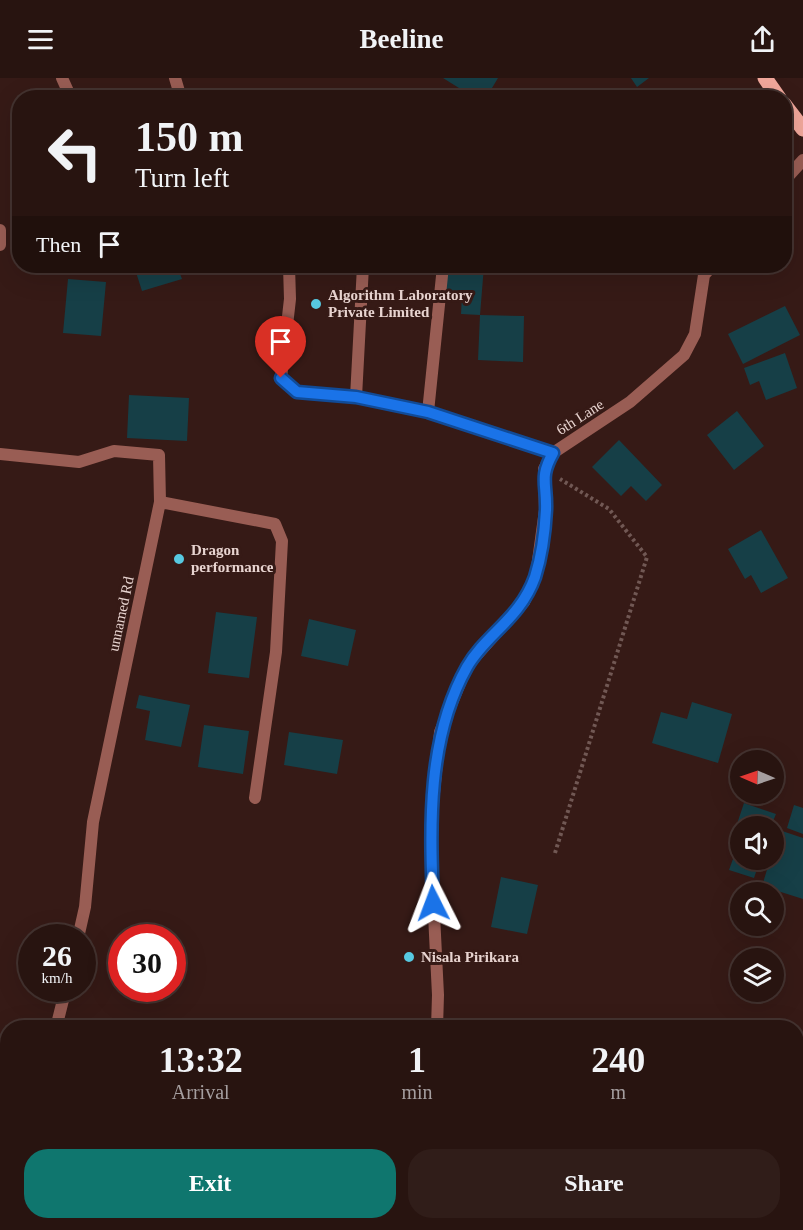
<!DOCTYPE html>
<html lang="en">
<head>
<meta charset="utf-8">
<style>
  body { margin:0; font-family:"Times New Roman",serif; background:#301d19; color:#f1f3f6; height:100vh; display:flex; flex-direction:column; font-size:22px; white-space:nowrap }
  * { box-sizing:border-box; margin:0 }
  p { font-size:20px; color:#a59e9f }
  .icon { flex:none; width:33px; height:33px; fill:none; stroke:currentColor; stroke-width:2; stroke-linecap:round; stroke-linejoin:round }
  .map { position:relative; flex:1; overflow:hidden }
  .sheet { position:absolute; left:0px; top:942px; width:804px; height:210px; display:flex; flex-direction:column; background:#281410; border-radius:24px 24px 0 0; box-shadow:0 6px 24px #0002,0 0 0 2px #443330 }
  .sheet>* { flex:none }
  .guide { position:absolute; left:12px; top:12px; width:780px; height:183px; border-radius:24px; box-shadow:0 6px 24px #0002,0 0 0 2px #443330; background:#281410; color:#f1f3f6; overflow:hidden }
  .needle { width:39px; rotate:272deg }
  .fabs { position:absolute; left:730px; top:672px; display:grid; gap:12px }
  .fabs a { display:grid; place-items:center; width:54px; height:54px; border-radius:50%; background:#281410; box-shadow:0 6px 24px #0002,0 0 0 2px #443330; font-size:30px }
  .speed { position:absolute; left:18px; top:846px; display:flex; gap:12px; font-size:30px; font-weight:700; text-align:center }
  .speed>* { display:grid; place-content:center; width:78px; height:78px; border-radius:50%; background:#281410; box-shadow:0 6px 24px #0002,0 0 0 2px #443330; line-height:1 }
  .speed small { font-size:15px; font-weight:400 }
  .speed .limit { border:9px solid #d22; background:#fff; color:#111 }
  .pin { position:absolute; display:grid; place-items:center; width:51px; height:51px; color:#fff; margin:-62px -26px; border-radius:50% 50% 50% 0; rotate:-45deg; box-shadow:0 0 6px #0007 }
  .pin .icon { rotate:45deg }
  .me { position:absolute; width:66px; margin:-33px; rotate:357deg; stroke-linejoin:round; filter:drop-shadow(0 0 4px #0008) }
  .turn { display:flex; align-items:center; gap:21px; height:126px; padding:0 24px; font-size:27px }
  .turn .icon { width:78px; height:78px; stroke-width:2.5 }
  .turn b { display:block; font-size:42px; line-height:51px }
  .then { display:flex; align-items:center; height:57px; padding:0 24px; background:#0003; gap:12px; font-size:22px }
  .eta { display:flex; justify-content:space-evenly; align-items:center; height:102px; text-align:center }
  .eta b { font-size:36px; font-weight:700; line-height:42px }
  .action { display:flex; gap:12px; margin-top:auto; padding:12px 24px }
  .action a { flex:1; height:69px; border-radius:24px; background:#0f766e; color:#fff; font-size:24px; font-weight:700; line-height:69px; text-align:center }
  .action a+a { background:#301d19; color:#f1f3f6 }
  header { display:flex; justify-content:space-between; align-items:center; height:78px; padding:0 24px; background:#281410; font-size:27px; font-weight:700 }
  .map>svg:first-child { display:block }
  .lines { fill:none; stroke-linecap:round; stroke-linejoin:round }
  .canal { stroke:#67130c; stroke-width:22 }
  .building { fill:#163f47 }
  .path { stroke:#715854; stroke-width:4; stroke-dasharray:3 3; stroke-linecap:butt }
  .minor { stroke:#995d54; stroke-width:12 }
  .primary { stroke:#f1a79b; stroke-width:15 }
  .route-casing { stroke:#114b97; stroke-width:15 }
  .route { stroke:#1a73e8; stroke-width:10 }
  .poi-dot { fill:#57c9e1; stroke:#361a16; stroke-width:2 }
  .labels { text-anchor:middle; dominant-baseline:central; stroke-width:6; stroke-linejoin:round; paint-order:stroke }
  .poi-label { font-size:15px; font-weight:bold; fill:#e8d4d0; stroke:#361a16; text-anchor:start }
  .street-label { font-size:15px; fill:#e8d4d0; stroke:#361a16 }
</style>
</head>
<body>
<header><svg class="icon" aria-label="menu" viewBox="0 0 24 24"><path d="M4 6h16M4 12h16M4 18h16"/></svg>Beeline<svg class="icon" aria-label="share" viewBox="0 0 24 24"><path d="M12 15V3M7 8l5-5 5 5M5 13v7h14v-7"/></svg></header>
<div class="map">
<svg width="803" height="1152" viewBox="0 0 803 1152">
  <rect width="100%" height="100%" fill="#361a16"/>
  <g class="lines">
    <path class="canal" d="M212,1144L213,1152"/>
  </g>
  <path class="building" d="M443,0H498L486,20H475Z
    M631,0H649L637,9Z
    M134,188H177L182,201L142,213Z
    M446,188H484L480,237L524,238L523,284L478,282L480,237L461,236L462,217H446Z
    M68,201L106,204L101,258L63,255Z
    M785,228L800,257L743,286L728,256Z
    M785,275L797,310L766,322L759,303L750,307L744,290Z
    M129,317L189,320L187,363L127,360Z
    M737,333L764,368L734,392L707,357Z
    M619,362L662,407L646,423L631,408L621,418L592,389Z
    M761,452L788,500L761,515L751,497L745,501L728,471Z
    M216,534L257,539L249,600L208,595Z
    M309,541L356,552L348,588L301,578Z
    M139,617L190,627L181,669L145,662L150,633L136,630Z
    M692,624L732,636L718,685L652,665L661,634L687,641Z
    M204,647L249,653L243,696L198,689Z
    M289,654L343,662L337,696L284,687Z
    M744,725L776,736L771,748H741V782H760L754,800L729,792L737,770L730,767Z
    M794,727L803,730V756L787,750Z
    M779,752L803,760V821L762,808L770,782H774Z
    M501,799L538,807L527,856L491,849Z"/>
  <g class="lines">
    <path class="path" d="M661,188L689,194
      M555,775L647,479L609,431L560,401"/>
    <path class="minor" d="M62,0L71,20
      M175,0L181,20
      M784,103L803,82
      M0,152V167
      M289,188L290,221L281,300L297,314L356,319L428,334L553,375
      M356,319L363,188
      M428,334L443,188
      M0,376L79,384L114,373L159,377L160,424L93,744L85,829L78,860
      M160,424L275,446L282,463L276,574L255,720
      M56,950L66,910
      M437,950L438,917L430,756L440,654L467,588L524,524L536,497L545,432L544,391L553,375L630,324L684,277L695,256L704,197L712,188
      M9,1152L10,1144
      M427,1152L428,1144"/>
    <path class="primary" d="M765,0L779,20
      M784,26L803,51"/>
  </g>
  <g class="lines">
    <g class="route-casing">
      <path id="route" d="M281,300L297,314L356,319L428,334L553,375C539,400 547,405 546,432C545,452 541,480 535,499C520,541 486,556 467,589C427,660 430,746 433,825"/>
    </g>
    <use href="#route" class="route"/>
  </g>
  <g class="poi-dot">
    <circle cx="316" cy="226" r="6"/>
    <circle cx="179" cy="481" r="6"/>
    <circle cx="409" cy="879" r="6"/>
  </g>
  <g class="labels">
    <g class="poi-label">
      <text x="328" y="217">Algorithm Laboratory<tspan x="328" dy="17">Private Limited</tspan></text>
      <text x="191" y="472">Dragon<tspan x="191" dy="17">performance</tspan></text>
      <text x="421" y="879">Nisala Pirikara</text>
    </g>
    <g class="street-label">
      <text transform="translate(580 339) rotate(-33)">6th Lane</text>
      <text transform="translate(121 536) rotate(-78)">unnamed Rd</text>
    </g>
  </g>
</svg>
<div class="fabs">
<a><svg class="needle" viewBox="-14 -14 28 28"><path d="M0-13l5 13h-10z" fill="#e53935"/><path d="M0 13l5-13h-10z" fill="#a59e9f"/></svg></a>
<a><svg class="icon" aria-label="sound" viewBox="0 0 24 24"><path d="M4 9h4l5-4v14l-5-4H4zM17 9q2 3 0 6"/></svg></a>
<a><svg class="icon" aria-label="search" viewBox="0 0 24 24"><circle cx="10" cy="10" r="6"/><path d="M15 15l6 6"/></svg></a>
<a><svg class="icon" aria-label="layers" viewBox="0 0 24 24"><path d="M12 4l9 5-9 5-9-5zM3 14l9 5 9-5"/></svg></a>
</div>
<div class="speed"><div>26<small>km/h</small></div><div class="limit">30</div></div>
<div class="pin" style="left:281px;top:300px;background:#d93025"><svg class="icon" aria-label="arrive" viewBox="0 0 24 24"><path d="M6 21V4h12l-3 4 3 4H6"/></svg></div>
<svg class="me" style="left:433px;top:825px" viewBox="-20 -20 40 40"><path d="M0-17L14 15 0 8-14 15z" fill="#1a73e8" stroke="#fff" stroke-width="4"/></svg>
<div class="guide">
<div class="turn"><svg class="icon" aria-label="left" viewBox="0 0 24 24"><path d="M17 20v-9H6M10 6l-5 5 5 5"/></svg><div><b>150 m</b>Turn left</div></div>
<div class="then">Then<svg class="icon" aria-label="arrive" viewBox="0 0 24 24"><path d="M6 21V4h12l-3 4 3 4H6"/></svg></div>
</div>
<section class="sheet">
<div class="eta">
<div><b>13:32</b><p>Arrival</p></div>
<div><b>1</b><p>min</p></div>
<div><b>240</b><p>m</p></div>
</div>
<div class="action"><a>Exit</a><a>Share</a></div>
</section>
</div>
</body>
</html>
